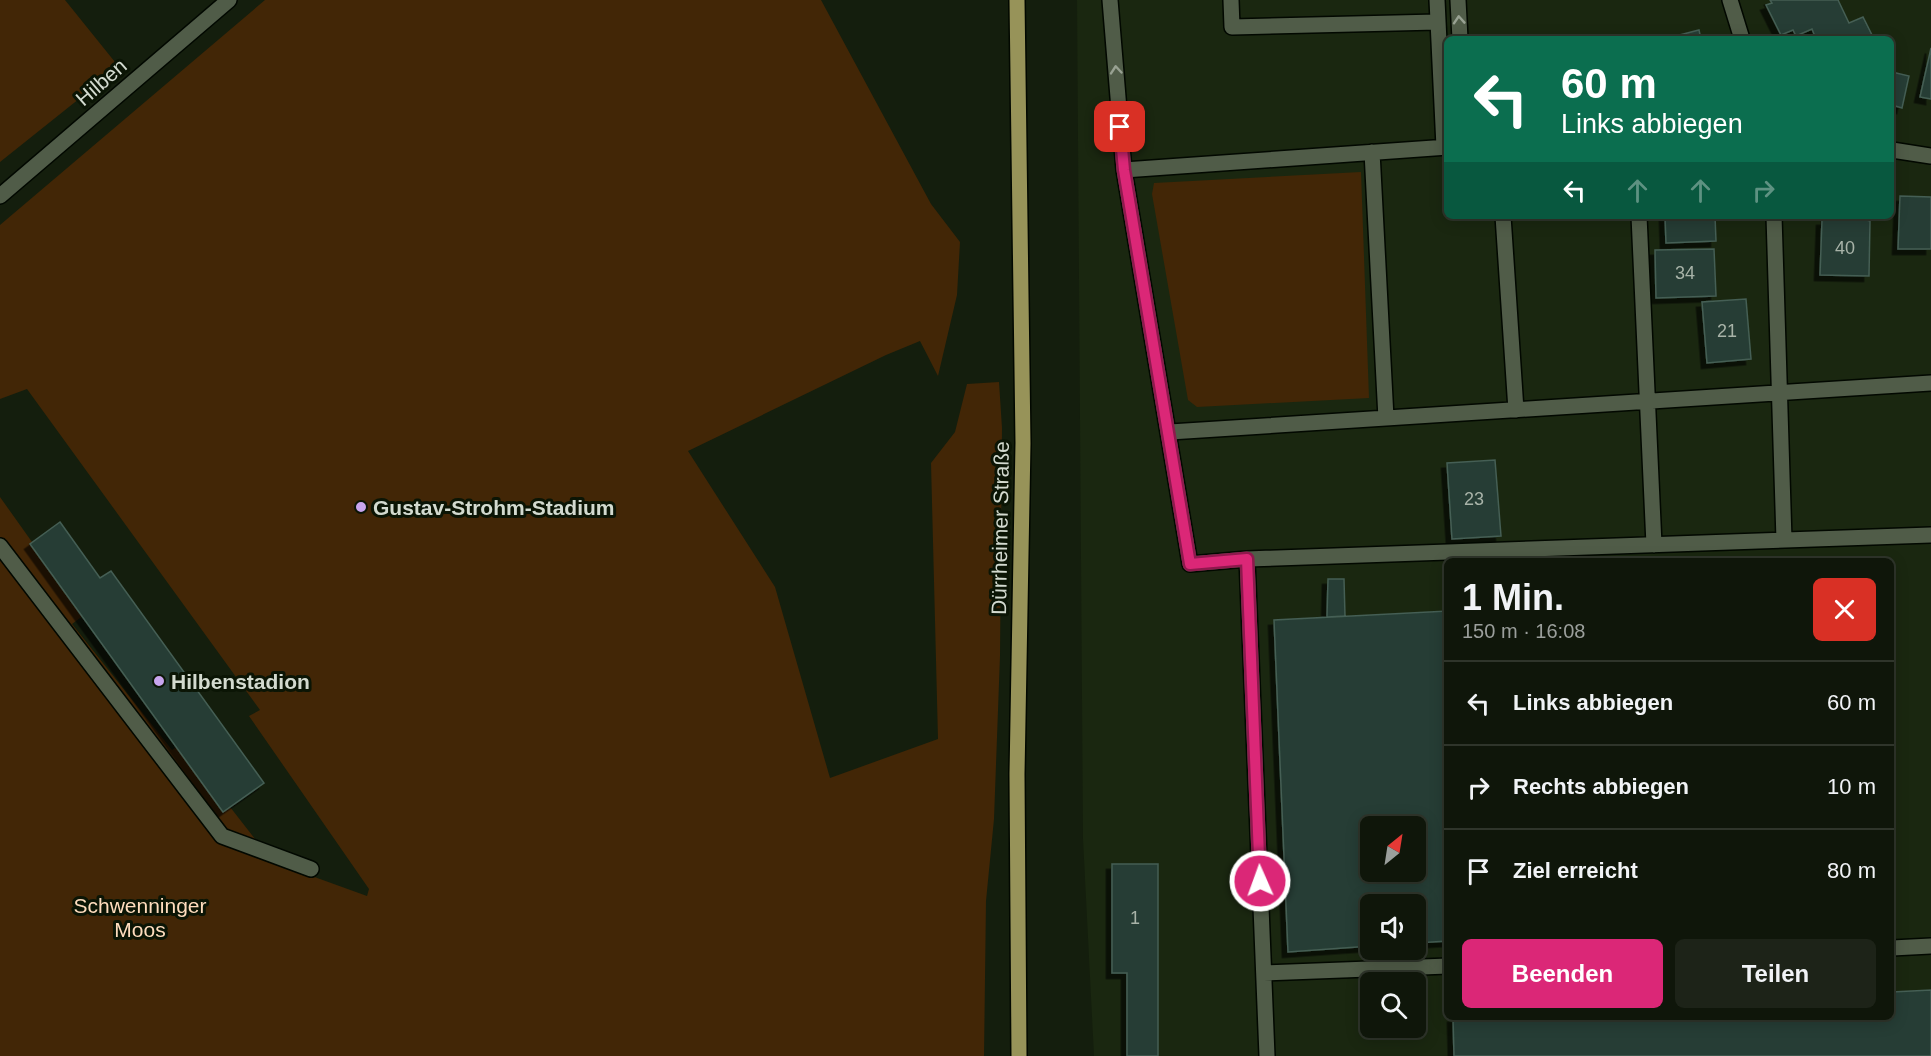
<!DOCTYPE html>
<html lang="de">
<head>
<meta charset="utf-8">
<style>
  body { margin:0; font-family:Arial,sans-serif; background:#1d2318; color:#f1f3f6; height:100vh; display:flex; flex-direction:column; font-size:22px; white-space:nowrap }
  * { box-sizing:border-box; margin:0 }
  p { font-size:20px; color:#9b9f9c }
  .icon { flex:none; width:33px; height:33px; fill:none; stroke:currentColor; stroke-width:2; stroke-linecap:round; stroke-linejoin:round }
  .map { position:relative; flex:1; overflow:hidden }
  .panel { position:absolute; left:1444px; top:558px; width:450px; height:462px; display:flex; flex-direction:column; background:#0f160a; border-radius:9px; box-shadow:0 3px 15px #0003,0 0 0 2px #2f352b }
  .panel>* { flex:none }
  .hud { position:absolute; left:1444px; top:36px; width:450px; height:183px; border-radius:9px; box-shadow:0 3px 15px #0003,0 0 0 2px #2f352b; background:#0b6e4f; color:#fff; overflow:hidden }
  .needle { width:39px; rotate:30deg }
  .buttons { position:absolute; left:1360px; top:816px; display:grid; gap:12px }
  .buttons a { display:grid; place-items:center; width:66px; height:66px; border-radius:9px; background:#0f160a; box-shadow:0 3px 15px #0003,0 0 0 2px #2f352b; font-size:30px }
  .pin { position:absolute; display:grid; place-items:center; width:51px; height:51px; color:#fff; margin:-26px; border-radius:12px; box-shadow:0 3px 9px #0006 }
  .me { position:absolute; width:66px; margin:-33px; rotate:358deg; stroke-linejoin:round; filter:drop-shadow(0 0 4px #0008) }
  .turn { display:flex; align-items:center; gap:21px; height:126px; padding:0 18px; font-size:27px }
  .turn .icon { width:78px; height:78px; stroke-width:2.5 }
  .turn b { display:block; font-size:42px; line-height:51px }
  .lanes { display:flex; align-items:center; height:57px; padding:0 18px; background:#0003; justify-content:center; gap:30px; direction:ltr }
  .lanes .off { opacity:.35 }
  .round { display:grid; place-items:center; flex:none; width:63px; height:63px; border-radius:9px; background:#1d2318 }
  .summary { display:flex; align-items:center; justify-content:space-between; height:102px; padding:0 18px }
  h1 { font-size:36px; font-weight:800; line-height:45px }
  .primary-button { display:flex; gap:12px; margin-top:auto; padding:12px 18px }
  .primary-button a { flex:1; height:69px; border-radius:9px; background:#db2777; color:#fff; font-size:24px; font-weight:800; line-height:69px; text-align:center }
  .primary-button a+a { background:#1d2318; color:#f1f3f6 }
  ul { padding:0; list-style:none }
  li { display:flex; align-items:center; gap:18px; height:84px; padding:0 18px; border-top:2px solid #2f352b }
  li div { flex:1 }
  li b { display:block; font-size:22px }
  li em { font-style:normal }
  .map>svg:first-child { display:block }
  .built { fill:#1a2710; fill-rule:evenodd }
  .green { fill:#422606 }
  .building { fill:#263e34; stroke:#455e54; stroke-width:1.5; fill-rule:evenodd; filter:url(#shadow) }
  .lines { fill:none; stroke-linecap:round; stroke-linejoin:round }
  .minor-casing { stroke:#020800; stroke-width:18 }
  .major-casing { stroke:#020800; stroke-width:18 }
  .minor { stroke:#505c48; stroke-width:15 }
  .major { stroke:#979359; stroke-width:15 }
  .oneway { stroke:#98a192 }
  .route-casing { stroke:#8e194d; stroke-width:15 }
  .route { stroke:#db2777; stroke-width:10 }
  .poi-dot { fill:#c8a5ee; stroke:#0b1505; stroke-width:2 }
  .labels { text-anchor:middle; dominant-baseline:central; stroke-width:6; stroke-linejoin:round; paint-order:stroke }
  .number-label { font-size:18px; fill:#a8b3a8 }
  .street-label { font-size:21px; fill:#d3dacf; stroke:#0b1505 }
  .poi-label { font-size:21px; font-weight:bold; fill:#d3dacf; stroke:#0b1505; text-anchor:start }
  .park-label { font-size:21px; fill:#fedcbd; stroke:#0b1505 }
</style>
</head>
<body>
<div class="map">
<svg width="1931" height="1056" viewBox="0 0 1931 1056">
  <defs>
    <filter id="shadow"><feDropShadow dx="-5.5" dy="5.5" stdDeviation="0" flood-color="#0009"/></filter>
  </defs>
  <rect width="100%" height="100%" fill="#141e0d"/>
  <path class="built" d="M1077,0H1931V1056H1094L1083,839ZM1448,39H1892V216H1448ZM1448,561H1892V1017H1448ZM1371,826H1416V872H1371ZM1371,904H1416V950H1371ZM1371,982H1416V1028H1371Z"/>
  <path class="green" d="M0,0H65L119,67L0,162Z
    M265,0H821L931,204L960,242L957,295L938,376L920,341L886,355L688,451L775,587L830,778L938,739L931,463L955,432L967,384L999,382L1002,428L1000,656L994,819L986,901L984,1056H0V497L84,615L72,624L172,750L181,744L273,862L367,896L369,889L249,716L260,710L27,389L0,399V225Z
    M1361,172L1369,398L1197,407L1188,400L1152,194L1154,183Z"/>
  <path class="building" d="M1770,0H1838L1849,23L1863,17L1874,39H1816L1812,29L1796,36L1793,30L1781,35L1766,5L1772,3Z
    M1699,30L1701,39H1664Z
    M1931,48V99L1920,97Z
    M1892,72L1909,76L1902,108L1892,105Z
    M1900,196L1931,197V249H1898Z
    M1665,216H1715L1716,241L1666,243Z
    M1827,216H1866V220L1870,221L1869,276L1820,275L1822,220H1827Z
    M1714,249L1716,296L1656,298L1655,250Z
    M1746,299L1751,359L1707,363L1702,302Z
    M1495,460L1501,536L1452,539L1447,463Z
    M60,522L100,578L111,571L264,783L223,812L30,544Z
    M1328,579H1344L1345,616L1327,617Z
    M1448,611V941L1416,943V904H1371V946L1288,952L1274,620ZM1371,826H1416V872H1371Z
    M1112,864H1158V1056H1127V973H1112Z
    M1931,990V1056H1454L1453,1017H1892V992Z"/>
  <g class="lines">
    <g class="minor-casing">
      <path id="minor" d="M1110,0L1124,170L1190,564L1247,559L1931,535
        M1231,0L1232,27L1437,22
        M1437,0L1444,147
        M1458,0L1460,39
        M1730,0L1742,39
        M1892,150L1931,156
        M1372,152L1386,418
        M1124,170L1448,147
        M0,196L229,0
        M1503,216L1516,410
        M1639,216L1654,545
        M1774,216L1784,540
        M1170,432L1931,383
        M0,546L222,836L311,869
        M1247,559L1267,1056
        M1892,948L1931,946
        M1264,973L1448,966"/>
    </g>
    <g class="major-casing">
      <path id="major" d="M1017,0L1023,443L1017,774L1019,1056"/>
    </g>
    <use href="#minor" class="minor"/>
    <use href="#major" class="major"/>
  </g>
  <defs><path id="oneway-chevron" d="M-2-3.5L2.5 0L-2 3.5" fill="none" stroke-width="1.6" stroke-linecap="round" stroke-linejoin="round" transform="scale(1.5)"/></defs>
  <g class="oneway">
    <use href="#oneway-chevron" transform="translate(1459 20) rotate(-94)"/>
    <use href="#oneway-chevron" transform="translate(1116 70) rotate(-95)"/>
  </g>
  <g class="lines">
    <g class="route-casing">
      <path id="route" d="M1120,127L1124,170L1190,564L1247,559L1260,881"/>
    </g>
    <use href="#route" class="route"/>
  </g>
  <g class="poi-dot">
    <circle cx="361" cy="507" r="6"/>
    <circle cx="159" cy="681" r="6"/>
  </g>
  <g class="labels">
    <g class="number-label">
      <text x="1845" y="248">40</text>
      <text x="1685" y="273">34</text>
      <text x="1727" y="331">21</text>
      <text x="1474" y="499">23</text>
      <text x="1135" y="918">1</text>
    </g>
    <g class="street-label">
      <text transform="translate(101 82) rotate(-41)">Hilben</text>
      <text transform="translate(1000 528) rotate(-89)">Dürrheimer Straße</text>
    </g>
    <g class="poi-label">
      <text x="373" y="507">Gustav-Strohm-Stadium</text>
      <text x="171" y="681">Hilbenstadion</text>
    </g>
    <g class="park-label">
      <text x="140" y="905">Schwenninger<tspan x="140" dy="24">Moos</tspan></text>
    </g>
  </g>
</svg>
<div class="buttons">
<a><svg class="needle" viewBox="-14 -14 28 28"><path d="M0-13l5 13h-10z" fill="#e53935"/><path d="M0 13l5-13h-10z" fill="#9b9f9c"/></svg></a>
<a><svg class="icon" aria-label="sound" viewBox="0 0 24 24"><path d="M4 9h4l5-4v14l-5-4H4zM17 9q2 3 0 6"/></svg></a>
<a><svg class="icon" aria-label="search" viewBox="0 0 24 24"><circle cx="10" cy="10" r="6"/><path d="M15 15l6 6"/></svg></a>
</div>
<div class="pin" style="left:1120px;top:127px;background:#d93025"><svg class="icon" aria-label="arrive" viewBox="0 0 24 24"><path d="M6 21V4h12l-3 4 3 4H6"/></svg></div>
<svg class="me" style="left:1260px;top:881px" viewBox="-20 -20 40 40"><circle r="17" fill="#db2777" stroke="#fff" stroke-width="3"/><path d="M0-11L8 9 0 5-8 9z" fill="#fff"/></svg>
<div class="hud">
<div class="turn"><svg class="icon" aria-label="left" viewBox="0 0 24 24"><path d="M17 20v-9H6M10 6l-5 5 5 5"/></svg><div><b>60 m</b>Links abbiegen</div></div>
<div class="lanes"><svg class="icon" aria-label="left" viewBox="0 0 24 24"><path d="M17 20v-9H6M10 6l-5 5 5 5"/></svg><svg class="icon off" aria-label="ahead" viewBox="0 0 24 24"><path d="M12 20V5M6 11l6-6 6 6"/></svg><svg class="icon off" aria-label="ahead" viewBox="0 0 24 24"><path d="M12 20V5M6 11l6-6 6 6"/></svg><svg class="icon off" aria-label="right" viewBox="0 0 24 24"><path d="M7 20v-9h11M14 6l5 5-5 5"/></svg></div>
</div>
<section class="panel">
<div class="summary"><div><h1>1 Min.</h1><p>150 m · 16:08</p></div><a class="round" style="background:#d93025;color:#fff"><svg class="icon" aria-label="close" viewBox="0 0 24 24"><path d="M6 6l12 12M18 6L6 18"/></svg></a></div>
<ul>
<li><svg class="icon" aria-label="left" viewBox="0 0 24 24"><path d="M17 20v-9H6M10 6l-5 5 5 5"/></svg><div><b>Links abbiegen</b></div><em>60 m</em></li>
<li><svg class="icon" aria-label="right" viewBox="0 0 24 24"><path d="M7 20v-9h11M14 6l5 5-5 5"/></svg><div><b>Rechts abbiegen</b></div><em>10 m</em></li>
<li><svg class="icon" aria-label="arrive" viewBox="0 0 24 24"><path d="M6 21V4h12l-3 4 3 4H6"/></svg><div><b>Ziel erreicht</b></div><em>80 m</em></li>
</ul>
<div class="primary-button"><a>Beenden</a><a>Teilen</a></div>
</section>
</div>
</body>
</html>
